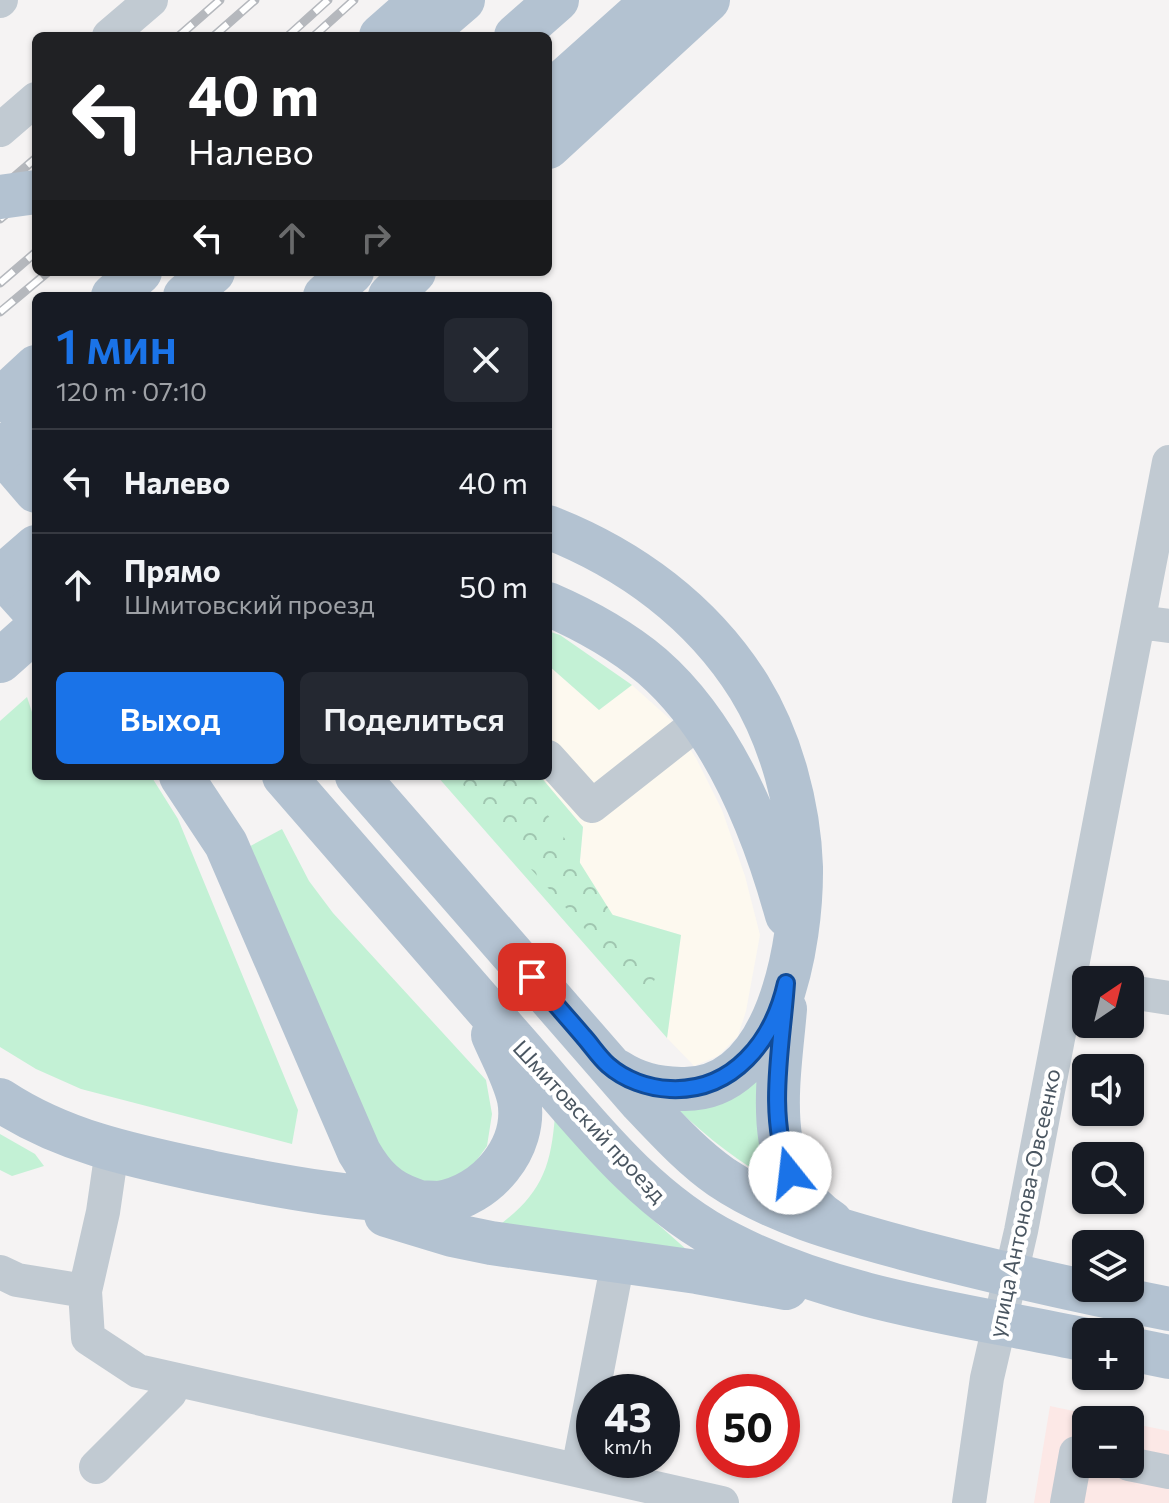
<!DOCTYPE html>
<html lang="ru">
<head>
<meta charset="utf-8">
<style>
  body { margin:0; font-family:Commissioner,sans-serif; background:#242831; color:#f1f3f6; height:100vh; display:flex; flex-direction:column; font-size:30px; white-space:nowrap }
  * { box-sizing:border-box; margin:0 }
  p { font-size:26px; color:#9ea1a6 }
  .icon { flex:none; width:44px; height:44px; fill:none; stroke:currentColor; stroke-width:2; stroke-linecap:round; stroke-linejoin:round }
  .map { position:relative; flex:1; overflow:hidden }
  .sheet { position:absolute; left:32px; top:292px; width:520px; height:488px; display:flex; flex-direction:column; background:#171b24; border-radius:12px; box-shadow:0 2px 6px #0004 }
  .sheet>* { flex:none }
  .banner { position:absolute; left:32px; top:32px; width:520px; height:244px; border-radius:12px; box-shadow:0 2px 6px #0004; background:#202124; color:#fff; overflow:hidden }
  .needle { width:52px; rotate:35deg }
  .controls { position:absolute; left:1072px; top:966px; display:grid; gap:16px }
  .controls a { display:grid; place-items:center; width:72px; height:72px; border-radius:12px; background:#171b24; box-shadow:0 2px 6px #0004; font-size:40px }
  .speed { position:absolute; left:576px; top:1374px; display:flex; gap:16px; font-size:40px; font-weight:700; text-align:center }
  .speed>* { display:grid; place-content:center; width:104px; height:104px; border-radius:50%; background:#171b24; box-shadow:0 2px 6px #0004; line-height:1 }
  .speed small { font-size:20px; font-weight:400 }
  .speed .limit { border:12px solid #d22; background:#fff; color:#111 }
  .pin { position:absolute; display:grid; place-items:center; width:68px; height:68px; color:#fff; margin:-34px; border-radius:16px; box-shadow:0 4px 12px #0006 }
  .me { position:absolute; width:88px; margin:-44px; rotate:344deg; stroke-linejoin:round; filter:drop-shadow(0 0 6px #0008) }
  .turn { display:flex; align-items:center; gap:28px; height:168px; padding:0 24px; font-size:36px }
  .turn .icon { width:104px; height:104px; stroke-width:2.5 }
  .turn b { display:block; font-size:56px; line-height:68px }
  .lanes { display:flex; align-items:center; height:76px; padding:0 24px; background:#0003; justify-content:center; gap:40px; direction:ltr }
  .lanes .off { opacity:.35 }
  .round { display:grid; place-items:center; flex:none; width:84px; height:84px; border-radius:12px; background:#242831 }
  .head { display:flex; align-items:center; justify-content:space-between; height:136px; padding:0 24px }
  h1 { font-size:48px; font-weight:600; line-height:60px; color:#1a73e8 }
  .cta { display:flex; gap:16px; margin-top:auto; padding:16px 24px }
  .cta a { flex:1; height:92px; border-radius:12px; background:#1a73e8; color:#fff; font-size:32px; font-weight:600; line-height:92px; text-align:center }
  .cta a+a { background:#242831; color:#f1f3f6 }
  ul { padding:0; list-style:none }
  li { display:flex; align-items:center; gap:24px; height:104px; padding:0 24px; border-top:2px solid #363941 }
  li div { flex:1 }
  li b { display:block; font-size:30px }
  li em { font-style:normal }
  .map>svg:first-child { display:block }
  .commercial { fill:#fdf9ef }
  .medical { fill:#fce8e6 }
  .green { fill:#c3f1d5 }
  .forest { fill:url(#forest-crowns) }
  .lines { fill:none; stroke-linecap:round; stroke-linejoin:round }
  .minor { stroke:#c1cad2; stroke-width:34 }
  .major { stroke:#b3c2d1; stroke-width:44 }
  .rail-casing { stroke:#b5b8bd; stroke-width:9 }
  .rail { stroke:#fff; stroke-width:6; stroke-dasharray:18; stroke-linecap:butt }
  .major-bridge { stroke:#b3c2d1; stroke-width:44 }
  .route-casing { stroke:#114b97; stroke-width:20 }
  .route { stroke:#1a73e8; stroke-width:14 }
  .labels { text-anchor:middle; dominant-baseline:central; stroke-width:8; stroke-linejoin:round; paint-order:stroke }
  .street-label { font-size:22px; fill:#4a5661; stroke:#fff }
</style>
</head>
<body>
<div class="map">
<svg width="1169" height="1503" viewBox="0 0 1169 1503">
  <defs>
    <pattern id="forest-crowns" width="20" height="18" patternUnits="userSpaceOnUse" patternTransform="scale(2)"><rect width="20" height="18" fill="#c3f1d5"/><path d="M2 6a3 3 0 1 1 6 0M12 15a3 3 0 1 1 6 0" fill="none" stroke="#a0c6b0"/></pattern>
  </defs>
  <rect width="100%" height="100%" fill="#f5f3f3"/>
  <path class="commercial" d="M548,665L599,710L632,685L670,719L696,758L722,810L745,876L760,935L746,1011L738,1036L718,1056L694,1066L667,1038L681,935L576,904L583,827L540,776H548Z"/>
  <path class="medical" d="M1050,1406L1116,1420H1086V1464H1130V1423L1169,1431V1503H1034Z"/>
  <path class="green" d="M548,631L560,635L632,685L599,710L548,665Z
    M27,697L36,724V776H151L178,819L298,1110L292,1144L81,1089L36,1069L0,1047V721Z
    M437,776H540L583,827L576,904L681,935L667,1038Z
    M282,829L309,881L333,913L486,1080L492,1114L487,1146L469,1171L448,1182L420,1185L395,1170L373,1142L243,850Z
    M776,1053L789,1190C740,1164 704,1136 664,1096Z
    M555,1115L616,1187L687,1250L494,1229C540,1196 551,1170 555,1115Z
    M0,1134L35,1154L44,1166L12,1176L0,1170Z"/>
  <path class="forest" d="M456,776H518L560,831L624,933L659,969L647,998L531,869Z"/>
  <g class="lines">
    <path class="minor" d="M0,1L1,0
      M109,36L151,0
      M0,130L36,99
      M1139,622L1169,626
      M548,757L592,806L700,721
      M1130,992L1169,998
      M112,1150L103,1212L85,1291L88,1338L138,1371L722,1503
      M0,1272L17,1280L85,1291
      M1129,1464L1169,1472
      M96,1467L170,1393L176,1380
      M578,1470L618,1261
      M969,1503L987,1378L1021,1231L1169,462
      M1067,1503L1076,1453L1086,1455"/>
    <path class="major" d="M381,36L422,0
      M421,36L463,0
      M516,36L557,0
      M548,95L654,0
      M548,147L708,0
      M113,296L140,272
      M185,296L213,272
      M325,296L352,272
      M390,296L414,272
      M0,449L36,491
      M548,527C630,559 702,612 749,687C781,739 799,806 801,867C802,940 779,1094 680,1089C656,1088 637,1084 617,1071
      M0,573L36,613
      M548,604C585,620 621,640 652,666C722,727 763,828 787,915
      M0,661L36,629
      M181,776L226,844L359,1152C373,1176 387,1192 414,1200
      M284,776C360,863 436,950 511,1037C577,1111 639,1199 730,1244C839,1300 967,1315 1086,1340
      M357,776L641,1102C666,1128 691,1156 721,1177C777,1215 849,1233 914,1251C998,1273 1083,1292 1169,1309
      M785,1009C779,1082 759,1175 831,1222
      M0,1100C65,1143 139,1157 214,1173C288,1188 363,1201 439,1203C486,1196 528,1148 519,1099C514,1077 502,1056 493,1035
      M386,1215L452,1235L491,1243L697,1272L786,1288
      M1130,1349L1169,1357"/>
    <g class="rail-casing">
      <path id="rail" d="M179,36L220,0
        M214,36L255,0
        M288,36L328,0
        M314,36L354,0
        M0,189L36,158
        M0,219L36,189
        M0,283L36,252
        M0,312L48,272"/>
    </g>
    <use href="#rail" class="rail"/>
    <path class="major-bridge" d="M0,197L36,192
      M0,400L36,367
      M0,452L36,421
      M0,578L36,547"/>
  </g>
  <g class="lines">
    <g class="route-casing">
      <path id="route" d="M532,977C549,997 567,1017 584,1037C592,1046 599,1057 608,1065C625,1080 648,1088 670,1089C733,1092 773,1041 786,983C782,1045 766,1115 790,1173"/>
    </g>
    <use href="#route" class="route"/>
  </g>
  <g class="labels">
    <g class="street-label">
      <text transform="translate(590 1121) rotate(47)">Шмитовский проезд</text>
      <text transform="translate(1024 1203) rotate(-78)">улица Антонова-Овсеенко</text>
    </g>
  </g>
</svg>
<div class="controls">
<a><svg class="needle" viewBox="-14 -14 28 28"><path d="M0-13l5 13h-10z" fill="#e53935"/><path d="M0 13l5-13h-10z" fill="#9ea1a6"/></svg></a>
<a><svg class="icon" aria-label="sound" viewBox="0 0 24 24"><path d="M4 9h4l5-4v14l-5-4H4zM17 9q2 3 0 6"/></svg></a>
<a><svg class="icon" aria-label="search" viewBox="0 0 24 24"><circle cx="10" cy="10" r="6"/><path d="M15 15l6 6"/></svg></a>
<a><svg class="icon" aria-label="layers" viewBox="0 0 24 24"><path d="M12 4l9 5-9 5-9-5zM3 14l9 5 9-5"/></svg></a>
<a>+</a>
<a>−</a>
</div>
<div class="speed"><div>43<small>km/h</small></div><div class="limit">50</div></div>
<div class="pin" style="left:532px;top:977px;background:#d93025"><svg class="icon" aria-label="arrive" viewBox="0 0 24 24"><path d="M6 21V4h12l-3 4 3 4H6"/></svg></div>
<svg class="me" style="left:790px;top:1173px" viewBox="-20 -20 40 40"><circle r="19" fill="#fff"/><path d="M0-13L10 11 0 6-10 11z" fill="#1a73e8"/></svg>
<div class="banner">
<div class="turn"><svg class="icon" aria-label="left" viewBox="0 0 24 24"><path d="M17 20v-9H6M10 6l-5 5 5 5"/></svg><div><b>40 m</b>Налево</div></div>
<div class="lanes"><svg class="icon" aria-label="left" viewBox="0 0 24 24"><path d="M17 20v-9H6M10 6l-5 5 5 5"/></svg><svg class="icon off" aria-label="ahead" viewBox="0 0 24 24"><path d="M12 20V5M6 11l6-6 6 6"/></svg><svg class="icon off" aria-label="right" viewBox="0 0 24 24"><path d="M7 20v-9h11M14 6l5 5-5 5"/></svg></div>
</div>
<section class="sheet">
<div class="head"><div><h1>1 мин</h1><p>120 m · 07:10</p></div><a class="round"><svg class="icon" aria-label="close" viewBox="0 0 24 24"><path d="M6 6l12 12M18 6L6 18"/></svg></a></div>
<ul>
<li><svg class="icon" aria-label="left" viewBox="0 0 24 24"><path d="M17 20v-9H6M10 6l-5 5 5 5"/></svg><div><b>Налево</b></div><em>40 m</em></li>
<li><svg class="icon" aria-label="ahead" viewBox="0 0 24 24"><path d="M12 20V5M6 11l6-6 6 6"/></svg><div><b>Прямо</b><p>Шмитовский проезд</p></div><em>50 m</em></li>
</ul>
<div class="cta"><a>Выход</a><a>Поделиться</a></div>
</section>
</div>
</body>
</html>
